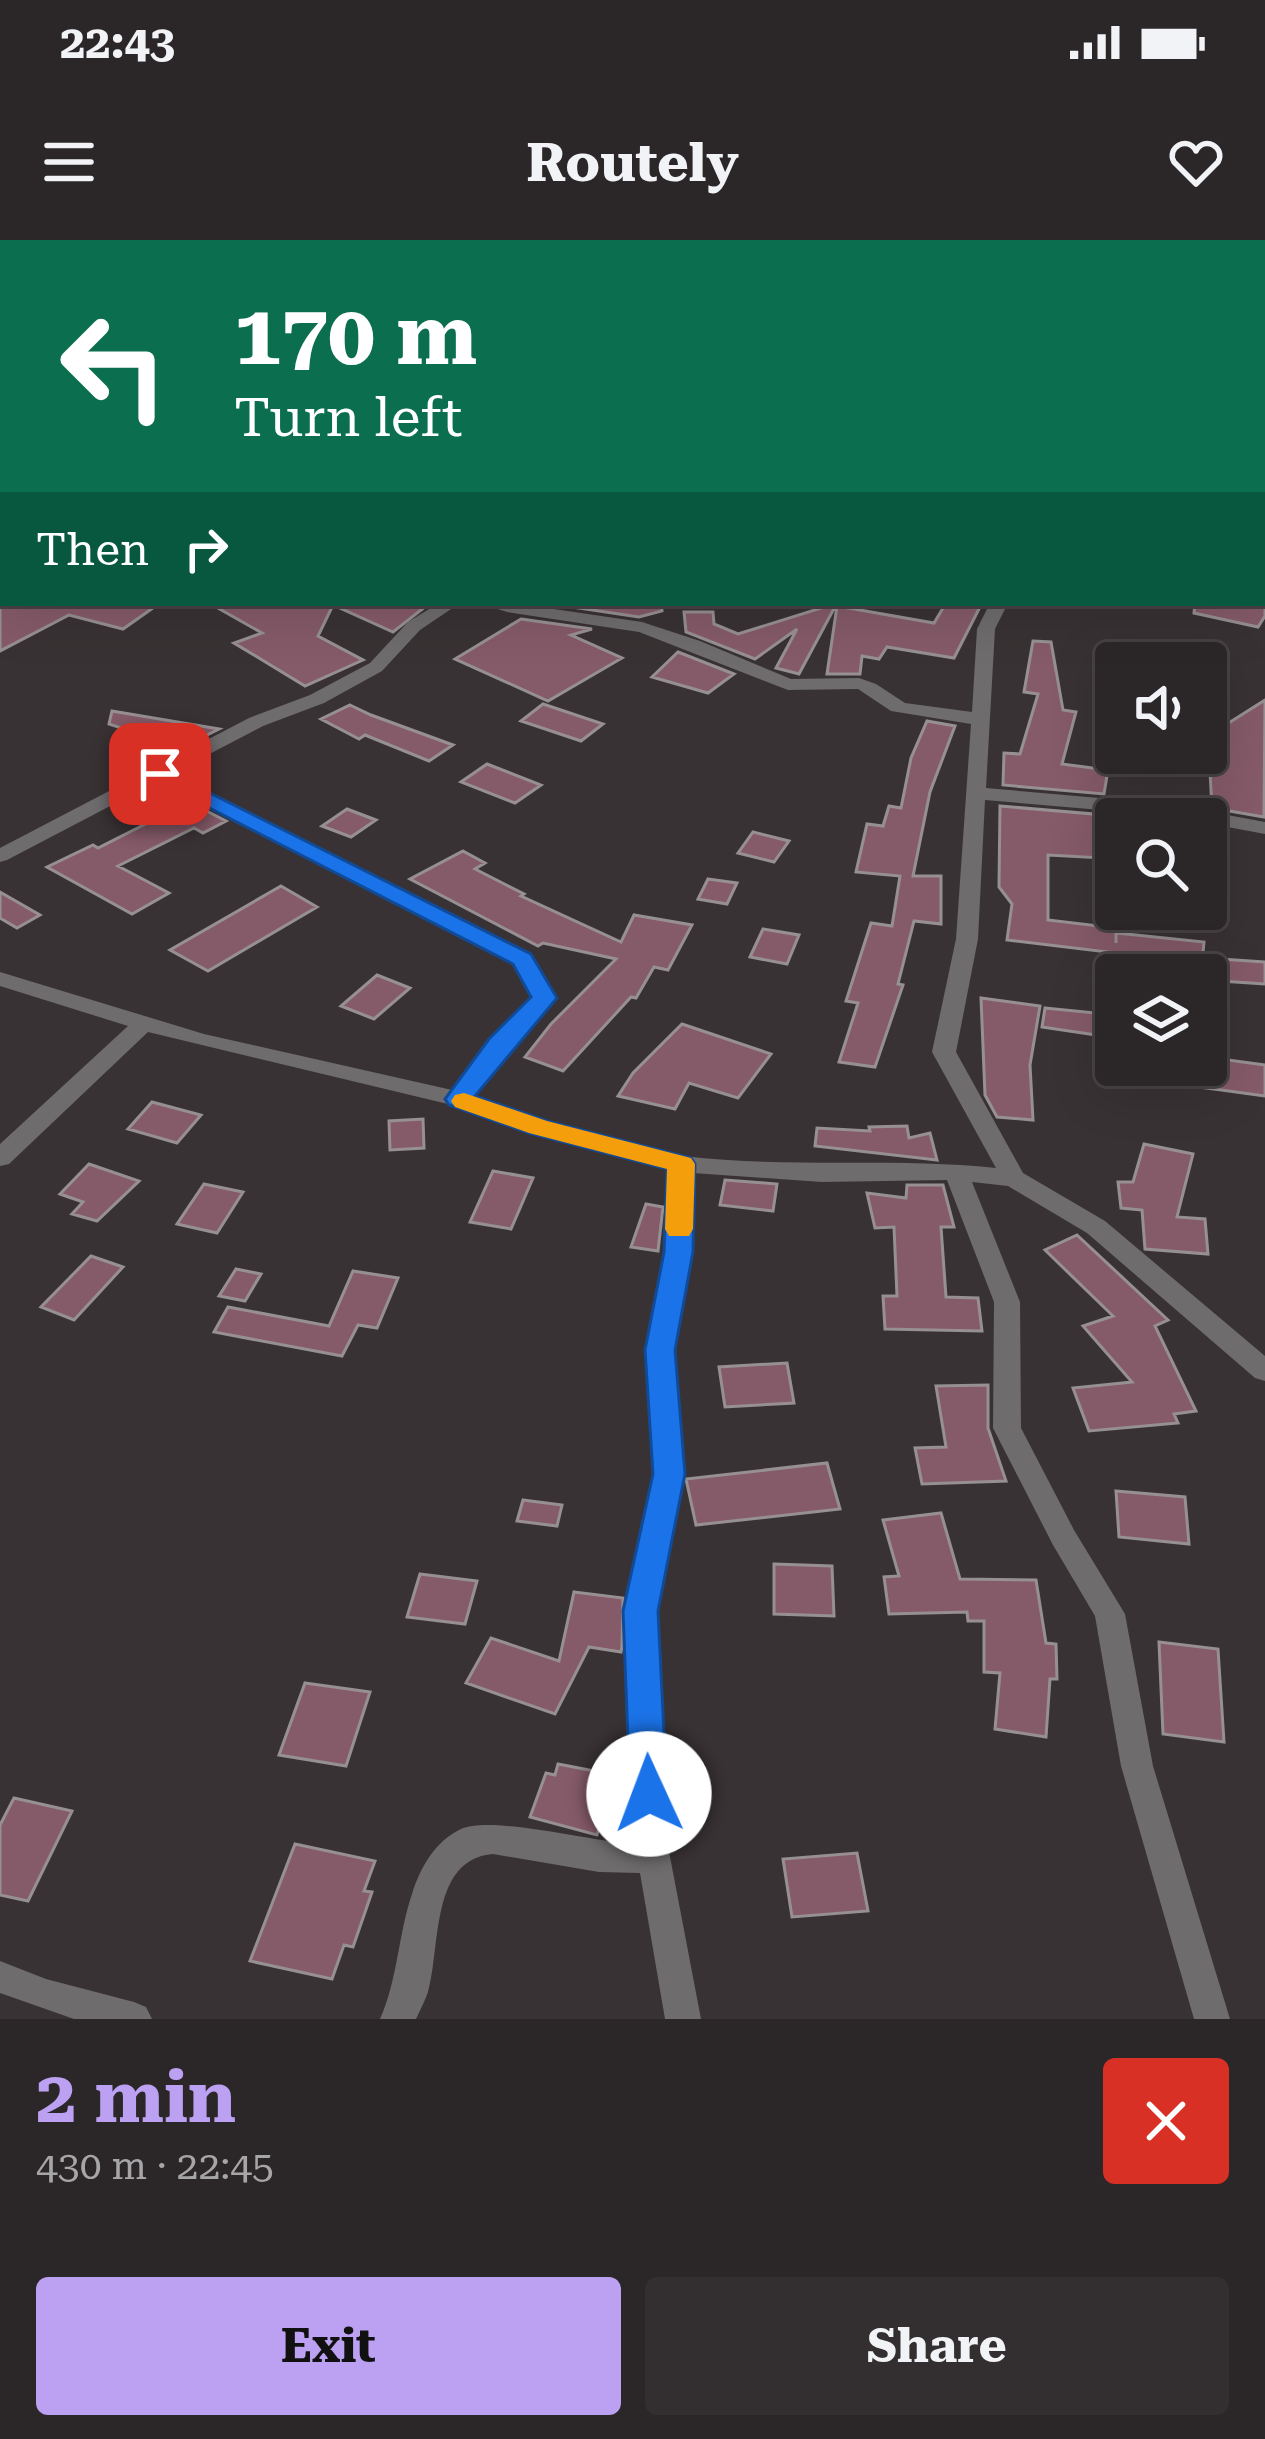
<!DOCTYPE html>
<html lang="en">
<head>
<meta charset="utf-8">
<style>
  body { margin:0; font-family:"Roboto Serif",serif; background:#332e2f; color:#f1f3f6; height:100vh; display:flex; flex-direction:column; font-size:45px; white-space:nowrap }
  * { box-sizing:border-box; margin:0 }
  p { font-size:39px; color:#a6a5a7 }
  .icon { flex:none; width:66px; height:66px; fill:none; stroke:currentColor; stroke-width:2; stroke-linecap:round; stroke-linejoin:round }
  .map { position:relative; height:1779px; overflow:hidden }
  .side { display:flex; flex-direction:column; background:#2b2627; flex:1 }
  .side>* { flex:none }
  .hud { position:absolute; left:0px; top:0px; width:1266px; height:366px; box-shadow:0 12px 48px #0002,0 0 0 3px #474344; background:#0b6e4f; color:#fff; overflow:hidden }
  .fabs { position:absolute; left:1095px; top:402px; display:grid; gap:24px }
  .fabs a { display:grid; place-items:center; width:132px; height:132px; border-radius:12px; background:#2b2627; box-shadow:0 12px 48px #0002,0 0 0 3px #474344; font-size:60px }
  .pin { position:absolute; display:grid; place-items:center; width:102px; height:102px; color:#fff; margin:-51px; border-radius:24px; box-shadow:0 6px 18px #0006 }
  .me { position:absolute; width:132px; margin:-66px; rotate:358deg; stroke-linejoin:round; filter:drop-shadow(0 0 9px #0008) }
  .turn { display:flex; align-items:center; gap:42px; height:252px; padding:0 36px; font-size:54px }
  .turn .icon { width:156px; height:156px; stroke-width:2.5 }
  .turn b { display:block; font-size:84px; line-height:102px }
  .then { display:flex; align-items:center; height:114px; padding:0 36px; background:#0003; gap:24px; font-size:45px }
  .round { display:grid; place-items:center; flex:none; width:126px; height:126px; border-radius:12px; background:#332e2f }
  .summary { display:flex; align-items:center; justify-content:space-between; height:204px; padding:0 36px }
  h1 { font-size:72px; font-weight:700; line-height:90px; color:#bca0f2 }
  .primary-button { display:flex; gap:24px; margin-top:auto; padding:24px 36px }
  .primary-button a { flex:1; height:138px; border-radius:12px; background:#bca0f2; color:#111; font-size:48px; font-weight:700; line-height:138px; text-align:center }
  .primary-button a+a { background:#332e2f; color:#f1f3f6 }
  .status { display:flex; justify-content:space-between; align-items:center; height:84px; padding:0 60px; background:#2b2627; direction:ltr }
  .status svg { height:33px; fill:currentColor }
  header { display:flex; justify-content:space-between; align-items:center; height:156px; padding:0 36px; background:#2b2627; font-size:54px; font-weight:700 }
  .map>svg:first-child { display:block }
  .building { fill:#855a69; stroke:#979092; stroke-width:3 }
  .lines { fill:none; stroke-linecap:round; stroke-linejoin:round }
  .street { fill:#6f6c6d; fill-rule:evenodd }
  .secondary { fill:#8f8a8c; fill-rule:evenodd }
  .route { fill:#1a73e8; stroke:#114b97; stroke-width:3 }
  .slow { fill:#f59e0b }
</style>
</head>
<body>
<div class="status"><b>22:43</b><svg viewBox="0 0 49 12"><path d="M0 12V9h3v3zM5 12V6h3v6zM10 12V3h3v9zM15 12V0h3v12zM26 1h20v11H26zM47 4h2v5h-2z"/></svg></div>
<header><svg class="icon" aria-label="menu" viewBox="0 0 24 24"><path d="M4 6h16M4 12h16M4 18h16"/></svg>Routely<svg class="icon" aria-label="heart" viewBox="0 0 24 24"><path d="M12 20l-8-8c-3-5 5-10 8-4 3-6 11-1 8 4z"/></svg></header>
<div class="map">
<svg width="1265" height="1779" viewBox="0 0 1265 1779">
  <rect width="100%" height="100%" fill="#393234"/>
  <path class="building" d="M0,363H160L123,389L69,375L0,411Z
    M209,363H430L393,392L333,365L318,396L363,420L305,446L234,403L262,393Z
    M545,363H661L662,371L639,377Z
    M837,363L799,434L776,428L797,389L755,419L686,392L684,372H713L714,384L738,394Z
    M946,363H982L954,418L887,407L879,419L862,416L860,434H827L837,366L934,383Z
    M1195,363H1265V376L1258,387L1194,373Z
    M521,379L592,389L571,395L622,418L548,461L455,419Z
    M1033,401L1051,402L1063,470L1076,472L1062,524L1108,530L1104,554L1003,545L1004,513L1020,514L1038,454L1024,452Z
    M678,412L734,434L708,453L652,437Z
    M1265,460L1264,577L1212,568L1208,496Z
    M543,464L603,484L581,501L521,481Z
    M350,465L371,475L453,505L429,521L365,495L359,499L321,479Z
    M112,471L219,489L181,508L109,484Z
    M927,481L955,486L930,552L913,636H941V684L914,681L898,744L903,745L875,827L839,822L858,763L846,761L871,683L892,686L900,636L856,632L867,584L883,586L889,566L901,568L911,518Z
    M487,524L541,545L515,563L461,542Z
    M189,562L226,581L203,593L194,588L118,626L169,653L132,674L47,627L93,605L98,608Z
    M1000,566L1116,576V599L1100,598L1102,618L1048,615V680L1116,688V703V693L1204,702L1201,735L1115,724L1116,713L1007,700L1012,664L999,647Z
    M347,569L376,580L351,597L322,586Z
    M753,592L789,601L774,622L738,613Z
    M463,611L485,623L475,629L524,654L521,656L621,702L634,675L692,685L668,730L654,727L636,758L631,757L563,831L525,817L551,784L616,719L543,703L538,706L410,639Z
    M708,639L737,643L727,664L698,659Z
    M281,646L317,667L208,731L170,710Z
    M0,652L40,675L17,688L0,678Z
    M763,689L799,695L787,724L750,717Z
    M1206,718L1265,722V744L1206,740Z
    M377,735L410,748L374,779L341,766Z
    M981,758L1040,766L1030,825L1033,880L997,877L985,855Z
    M1045,768L1116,775V798L1042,787Z
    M682,784L771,814L738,858L689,843L675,869L618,856L633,833Z
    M1206,817L1265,825V856L1199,847Z
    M152,862L201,875L177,903L128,889Z
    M423,879L424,908L390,910L389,881Z
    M907,886L909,898L930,893L937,920L815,906L817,888L870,891L869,887Z
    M1144,904L1193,914L1177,977L1205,979L1208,1014L1145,1009L1142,970L1121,968L1118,942H1133Z
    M89,924L139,941L97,981L72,974L83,962L60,954Z
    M493,931L533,938L511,989L470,982Z
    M725,940L777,944L773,971L720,965Z
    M204,944L243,952L217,993L177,984Z
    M907,945H943L954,987H941L946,1057L978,1058L982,1091L885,1089L883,1056H897L894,987L875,988L867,953L906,958Z
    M646,964L663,967L658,1011L631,1007Z
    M1077,995L1168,1080L1155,1086L1196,1171L1174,1174L1178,1183L1089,1191L1073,1148L1132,1142L1083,1086L1113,1076L1045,1010Z
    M91,1016L123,1027L74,1080L41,1067Z
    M236,1029L261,1034L245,1061L219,1056Z
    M353,1031L398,1038L377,1088L358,1085L342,1116L214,1092L228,1067L329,1086Z
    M787,1123L794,1163L725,1167L719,1127Z
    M988,1145V1188L1006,1241L922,1244L915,1208L946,1207L936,1146Z
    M827,1223L840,1269L696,1285L686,1239Z
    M1116,1251L1185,1257L1189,1304L1119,1297Z
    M523,1260L562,1265L557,1286L517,1281Z
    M941,1273L960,1339L1036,1340L1046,1403L1056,1404L1057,1439H1050L1046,1497L995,1489L1000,1433L984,1432V1381H968L967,1372L889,1374L884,1337L899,1336L883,1280Z
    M774,1324L832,1326L834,1376L774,1374Z
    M420,1334L477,1341L465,1384L407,1377Z
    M574,1352L623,1358L622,1406L621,1412L589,1407L555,1474L466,1443L491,1398L559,1421Z
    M1159,1402L1218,1409L1224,1502L1163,1494Z
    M305,1443L370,1452L346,1526L279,1515Z
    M558,1524L615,1535L597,1595L530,1577L546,1533L555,1535Z
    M14,1558L72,1571L28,1661L0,1655V1585Z
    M295,1604L375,1621L364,1651L372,1652L353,1707L344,1705L332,1739L250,1721Z
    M857,1613L868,1671L792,1677L783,1619Z"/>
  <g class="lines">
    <path class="street" d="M233,0H247L249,3H235Z
      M1265,31V40L1263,41V32Z
      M0,63H3V71H0Z
      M0,124H3L0,134Z
      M0,245L3,246V256L0,255Z
      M3,328V340L0,341V329Z
      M1263,337H1265V348H1263Z
      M439,363H460L420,390L382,431L324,463L263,486L173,533L531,714L555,758L507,810L473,856C537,878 617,908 684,916C788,929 893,917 996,928L932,812L956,699L971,484L891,471L858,449L788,450L639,392L507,372L479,363H513L642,382L700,401L791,439L859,438L876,444L905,463L972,472L977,389L990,363H1008L995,389L986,548L1168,564L1265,582V594L1206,583V579L985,560L978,699L956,812L1023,933L1105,981L1265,1116V1141L1255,1138L1087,993L1008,946L972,942L1020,1062L1021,1188L1074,1290L1125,1374L1153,1526L1230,1779H1194L1121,1526L1095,1376L1053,1305L993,1188L994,1062L947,940L822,942L693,933L691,1012L673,1110L683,1234L655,1371L667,1601L701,1779H665L640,1633L599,1632L493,1614C430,1619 441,1706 428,1752C425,1761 420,1770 416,1779H380C398,1738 398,1695 412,1654C420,1628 435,1601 461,1589C492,1575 594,1602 635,1604L625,1371L655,1234L647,1110L665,1012L669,929L531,892L452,865L148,792L9,924L0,926V904L128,786L0,746V732L204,794L452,850L491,800L532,757L514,723L158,541L7,620L0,622V608L249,478L310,455L370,423L408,382Z
      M0,1721L46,1739L134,1762L146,1767L152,1779H74L0,1753Z"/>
    <path class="secondary" d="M1120,0H1138L1140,3H1122Z
      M1263,49H1265V58H1263Z"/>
  </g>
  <path class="route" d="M160,528L531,714L557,758L475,856L547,881L691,918L695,924L693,1012L675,1110L685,1234L658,1371L667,1554L662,1566L649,1570L636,1566L630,1554L623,1371L653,1234L645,1110L664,1012L667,929L529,893L449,865L445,859L489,799L531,757L513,724L153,539V530Z"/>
  <path class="slow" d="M464,853L547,881L691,918L695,924L693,989L689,996H669L665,989L667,929L529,893L455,867L451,861L455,855Z"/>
</svg>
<div class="fabs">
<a><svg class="icon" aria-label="sound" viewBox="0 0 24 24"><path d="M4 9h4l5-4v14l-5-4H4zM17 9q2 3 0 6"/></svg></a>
<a><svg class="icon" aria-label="search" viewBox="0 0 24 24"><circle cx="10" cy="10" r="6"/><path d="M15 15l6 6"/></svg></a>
<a><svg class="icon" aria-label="layers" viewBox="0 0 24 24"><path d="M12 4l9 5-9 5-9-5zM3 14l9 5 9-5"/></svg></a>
</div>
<div class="pin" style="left:160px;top:534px;background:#d93025"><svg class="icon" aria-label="arrive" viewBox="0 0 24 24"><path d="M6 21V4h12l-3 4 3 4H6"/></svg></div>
<svg class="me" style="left:649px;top:1554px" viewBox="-20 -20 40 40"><circle r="19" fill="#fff"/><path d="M0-13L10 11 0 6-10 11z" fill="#1a73e8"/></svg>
<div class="hud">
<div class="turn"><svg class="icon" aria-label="left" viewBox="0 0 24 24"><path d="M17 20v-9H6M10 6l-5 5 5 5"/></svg><div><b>170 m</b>Turn left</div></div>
<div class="then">Then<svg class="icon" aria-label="right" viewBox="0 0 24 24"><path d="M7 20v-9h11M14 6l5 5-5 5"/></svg></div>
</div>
</div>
<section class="side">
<div class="summary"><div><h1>2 min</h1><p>430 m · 22:45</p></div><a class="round" style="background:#d93025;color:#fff"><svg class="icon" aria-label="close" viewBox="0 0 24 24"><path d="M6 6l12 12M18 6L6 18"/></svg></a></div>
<div class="primary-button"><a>Exit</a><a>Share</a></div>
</section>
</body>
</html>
